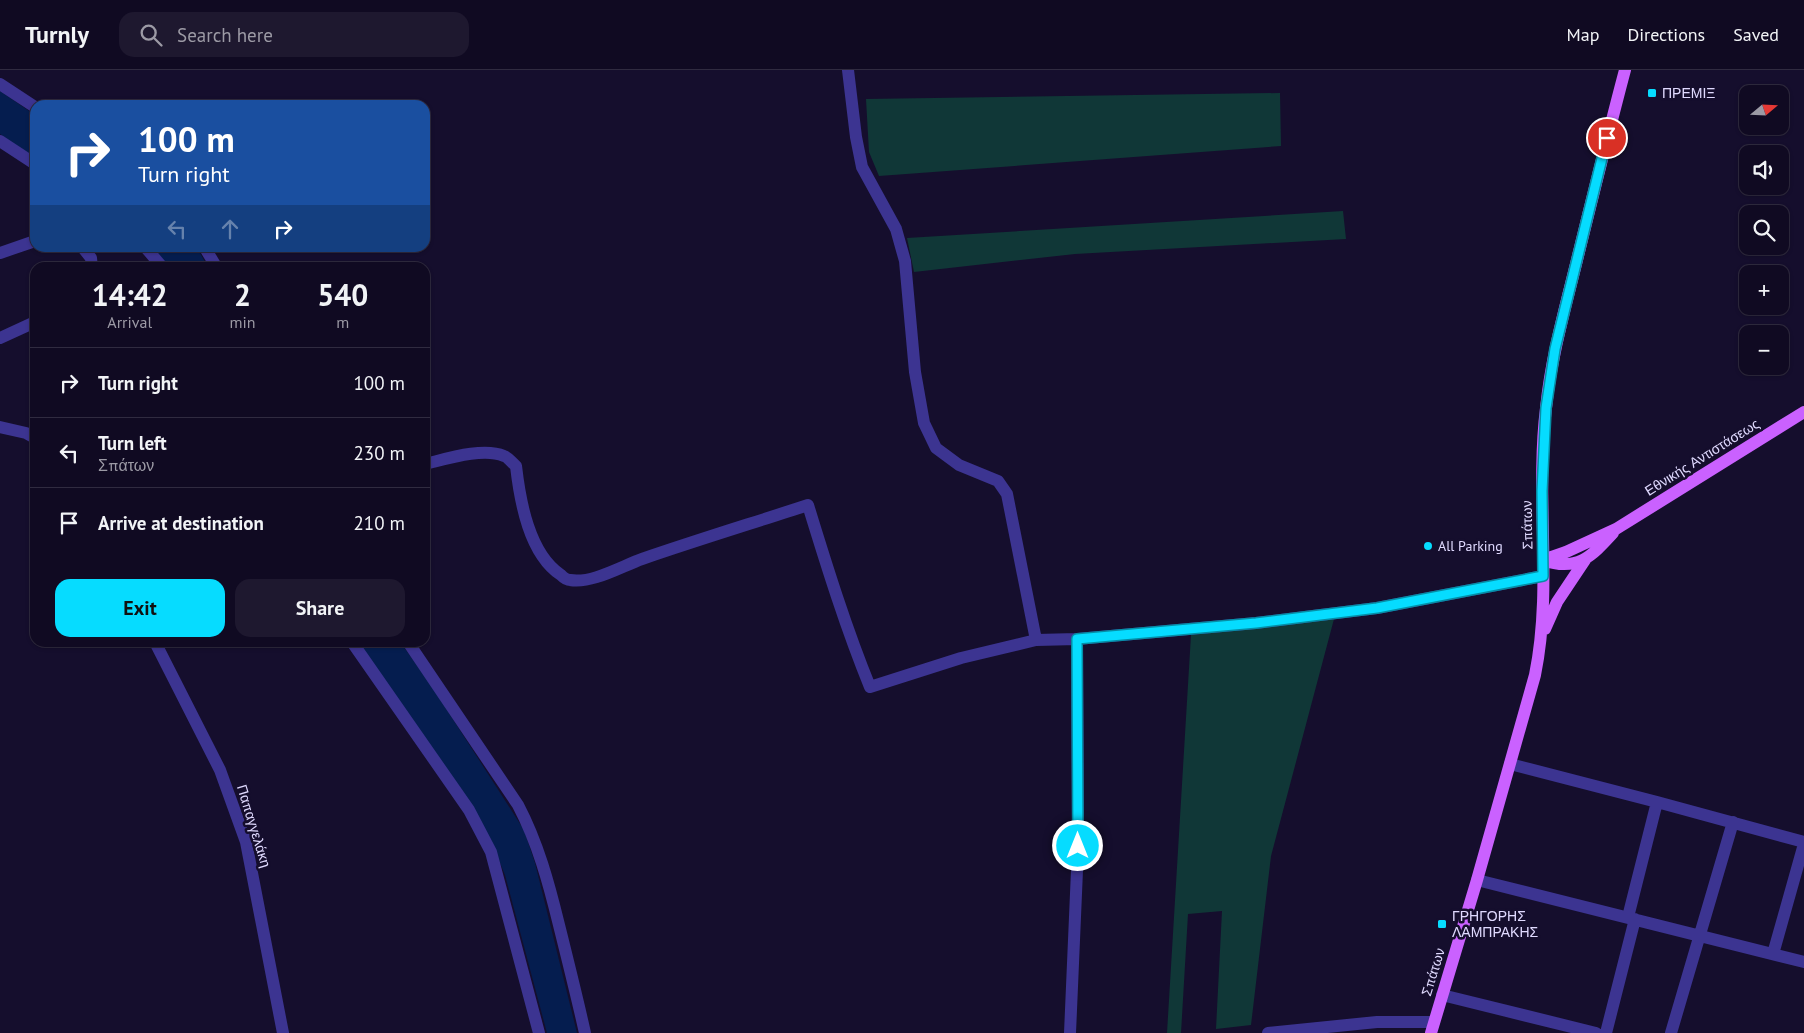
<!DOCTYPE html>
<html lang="en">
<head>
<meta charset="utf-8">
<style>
  body { margin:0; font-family:"PT Sans",sans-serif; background:#1e182f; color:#f1f3f6; height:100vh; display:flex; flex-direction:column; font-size:19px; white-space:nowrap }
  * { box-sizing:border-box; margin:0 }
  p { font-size:16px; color:#9c9aa5 }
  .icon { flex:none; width:28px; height:28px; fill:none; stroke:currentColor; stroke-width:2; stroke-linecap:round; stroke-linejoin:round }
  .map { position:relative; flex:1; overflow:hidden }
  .side { position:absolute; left:30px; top:192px; width:400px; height:385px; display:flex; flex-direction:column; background:#100a22; border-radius:15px; box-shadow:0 1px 4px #0004,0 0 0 1px #302b40 }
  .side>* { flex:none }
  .banner { position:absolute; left:30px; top:30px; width:400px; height:152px; border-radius:15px; box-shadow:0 1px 4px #0004,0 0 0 1px #302b40; background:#1a4fa0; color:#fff; overflow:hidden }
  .needle { width:32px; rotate:71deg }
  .tools { position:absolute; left:1739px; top:15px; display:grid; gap:10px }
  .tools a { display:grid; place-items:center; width:50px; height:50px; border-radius:10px; background:#100a22; box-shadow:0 1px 4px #0004,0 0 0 1px #302b40; font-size:25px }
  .pin { position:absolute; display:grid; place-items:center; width:42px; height:42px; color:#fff; margin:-21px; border:2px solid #fff; border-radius:50%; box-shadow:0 1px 5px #0007 }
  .me { position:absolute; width:55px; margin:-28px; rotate:0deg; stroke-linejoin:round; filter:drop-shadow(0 0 4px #0008) }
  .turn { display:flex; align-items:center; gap:18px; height:105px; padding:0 25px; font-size:22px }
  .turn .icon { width:65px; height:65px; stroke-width:2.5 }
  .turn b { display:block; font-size:35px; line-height:42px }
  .lanes { display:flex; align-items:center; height:48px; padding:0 25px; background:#0003; justify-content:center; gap:25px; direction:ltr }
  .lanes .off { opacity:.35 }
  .eta { display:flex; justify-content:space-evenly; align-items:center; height:85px; text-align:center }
  .eta b { font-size:30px; font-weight:700; line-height:35px }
  .button { display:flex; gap:10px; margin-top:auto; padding:10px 25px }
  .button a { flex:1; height:58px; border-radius:15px; background:#06dcff; color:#111; font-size:20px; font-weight:700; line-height:58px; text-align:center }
  .button a+a { background:#1e182f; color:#f1f3f6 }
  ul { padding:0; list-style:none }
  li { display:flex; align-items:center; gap:15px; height:70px; padding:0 25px; border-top:1px solid #302b40 }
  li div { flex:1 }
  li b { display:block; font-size:19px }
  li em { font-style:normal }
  header { display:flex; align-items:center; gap:30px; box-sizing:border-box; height:70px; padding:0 25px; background:#100a22; border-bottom:1px solid #302b40 }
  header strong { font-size:24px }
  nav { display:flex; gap:28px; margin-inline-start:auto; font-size:18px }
  .search { width:350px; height:45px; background:#1e182f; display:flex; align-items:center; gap:12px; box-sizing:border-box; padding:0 18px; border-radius:15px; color:#9c9aa5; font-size:19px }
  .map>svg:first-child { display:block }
  .green { fill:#103737 }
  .water { fill:#051d4f }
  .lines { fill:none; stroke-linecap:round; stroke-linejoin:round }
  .minor { stroke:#3c3491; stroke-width:12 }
  .major { stroke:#ca61ff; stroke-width:12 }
  .route-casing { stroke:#048fa6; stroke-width:12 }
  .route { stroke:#06dcff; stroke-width:9 }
  .poi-dot { fill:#06dcff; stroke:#150e2d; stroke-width:2 }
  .labels { text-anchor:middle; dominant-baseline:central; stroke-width:5; stroke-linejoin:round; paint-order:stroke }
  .poi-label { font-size:14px; fill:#e0daff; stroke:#150e2d; text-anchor:start }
  .street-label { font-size:14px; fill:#e0daff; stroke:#150e2d }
</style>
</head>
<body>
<header>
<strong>Turnly</strong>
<div class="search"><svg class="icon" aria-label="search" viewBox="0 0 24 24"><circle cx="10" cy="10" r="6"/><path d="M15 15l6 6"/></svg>Search here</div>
<nav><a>Map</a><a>Directions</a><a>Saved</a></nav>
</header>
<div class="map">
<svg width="1804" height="963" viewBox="0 0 1804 963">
  <rect width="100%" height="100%" fill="#150e2d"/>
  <path class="green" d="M1280,23L1281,76L879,106L869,82L866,29Z
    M1343,141L1346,169L1075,184L914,202L907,168Z
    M1334,549L1271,786L1251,955L1216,959L1222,841L1188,844L1181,963H1167L1191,565Z"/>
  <path class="water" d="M0,21L35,45V89L0,64Z
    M153,178H197L208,197H169Z
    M356,573H401L431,615L524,760L535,793L577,963H547L505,805L493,776Z"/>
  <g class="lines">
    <path class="minor" d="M0,14L35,37
      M0,71L35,94
      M83,178L91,188L92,198
      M146,178L163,198
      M205,178L217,198
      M0,183L35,171
      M0,268L35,252
      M0,357L26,363L35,368
      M425,394C446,389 483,377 504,386C508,387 512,393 516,396C520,431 529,484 561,505C563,507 567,510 570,510C592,514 622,496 642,489C697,470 753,453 808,435C827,497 846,558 870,617L961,588L1036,570L1007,424L998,411L959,395L936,378L924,353L915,302L905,191L896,159L862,97L856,67L848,0
      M1036,570L1077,569L1256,553L1377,538L1543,506
      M155,572L220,700L246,772L283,963
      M352,572L469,740L491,782L539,963
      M408,572L518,735C538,773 549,814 559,855C568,891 577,927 585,963
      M1510,694L1657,732L1804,772
      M1477,810L1804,892
      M1628,847L1657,732
      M1773,884L1804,774
      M1442,925L1596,963
      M1070,963L1078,777L1077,569
      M1268,963L1377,952H1434
      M1606,963L1635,849
      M1671,963L1733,752"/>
    <path class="major" d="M1543,490L1566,482L1616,459L1804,342
      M1543,490C1577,502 1591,487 1613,463
      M1545,559L1557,532L1585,490
      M1431,963L1477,810L1535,605C1553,517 1535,427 1546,338C1551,289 1564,242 1576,194C1592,129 1608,64 1625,0"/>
  </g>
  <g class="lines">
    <g class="route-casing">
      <path id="route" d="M1078,776L1077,569L1256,553L1377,538L1543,506L1542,421L1546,338L1555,279L1607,68"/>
    </g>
    <use href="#route" class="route"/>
  </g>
  <g class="poi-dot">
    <rect x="1647" y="18" width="10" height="10" rx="2.5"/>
    <circle cx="1428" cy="476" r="5"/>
    <rect x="1437" y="849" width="10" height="10" rx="2.5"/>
  </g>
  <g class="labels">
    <g class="poi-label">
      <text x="1662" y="23">ΠΡΕΜΙΞ</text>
      <text x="1438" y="476">All Parking</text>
      <text x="1452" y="846">ΓΡΗΓΟΡΗΣ<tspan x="1452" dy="16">ΛΑΜΠΡΑΚΗΣ</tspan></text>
    </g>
    <g class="street-label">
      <text transform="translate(1702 387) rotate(-32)">Εθνικής Αντιστάσεως</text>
      <text transform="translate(1527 455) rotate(-91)">Σπάτων</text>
      <text transform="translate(254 756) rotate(73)">Παπαγγελάκη</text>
      <text transform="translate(1433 902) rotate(-73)">Σπάτων</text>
    </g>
  </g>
</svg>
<div class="tools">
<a><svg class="needle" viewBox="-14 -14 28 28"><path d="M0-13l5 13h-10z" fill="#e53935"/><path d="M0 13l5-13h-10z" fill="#9c9aa5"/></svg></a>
<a><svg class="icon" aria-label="sound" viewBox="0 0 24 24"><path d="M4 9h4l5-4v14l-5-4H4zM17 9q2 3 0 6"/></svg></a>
<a><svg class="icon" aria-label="search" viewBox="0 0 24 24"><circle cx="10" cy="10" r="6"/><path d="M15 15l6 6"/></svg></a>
<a>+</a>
<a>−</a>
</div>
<div class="pin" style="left:1607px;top:68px;background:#d93025"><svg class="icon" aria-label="arrive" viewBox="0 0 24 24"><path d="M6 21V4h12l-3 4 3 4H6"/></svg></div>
<svg class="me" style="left:1078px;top:776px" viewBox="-20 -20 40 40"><circle r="17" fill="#06dcff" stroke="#fff" stroke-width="3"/><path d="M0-11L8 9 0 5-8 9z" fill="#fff"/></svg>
<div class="banner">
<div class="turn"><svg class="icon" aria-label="right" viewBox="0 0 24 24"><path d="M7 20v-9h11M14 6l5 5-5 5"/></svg><div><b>100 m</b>Turn right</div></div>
<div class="lanes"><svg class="icon off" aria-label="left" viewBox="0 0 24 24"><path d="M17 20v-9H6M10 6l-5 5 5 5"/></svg><svg class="icon off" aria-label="ahead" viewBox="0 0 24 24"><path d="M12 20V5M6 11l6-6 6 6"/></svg><svg class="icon" aria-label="right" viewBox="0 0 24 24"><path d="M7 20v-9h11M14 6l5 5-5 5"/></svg></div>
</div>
<section class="side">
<div class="eta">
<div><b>14:42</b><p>Arrival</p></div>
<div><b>2</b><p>min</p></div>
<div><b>540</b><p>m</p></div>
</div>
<ul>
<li><svg class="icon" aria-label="right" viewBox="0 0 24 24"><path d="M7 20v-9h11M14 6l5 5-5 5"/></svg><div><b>Turn right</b></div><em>100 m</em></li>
<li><svg class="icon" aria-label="left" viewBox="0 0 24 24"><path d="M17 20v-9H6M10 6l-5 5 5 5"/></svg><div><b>Turn left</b><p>Σπάτων</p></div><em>230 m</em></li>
<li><svg class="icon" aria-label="arrive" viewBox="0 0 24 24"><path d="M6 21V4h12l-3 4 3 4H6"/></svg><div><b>Arrive at destination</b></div><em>210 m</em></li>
</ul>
<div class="button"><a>Exit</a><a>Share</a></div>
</section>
</div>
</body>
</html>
